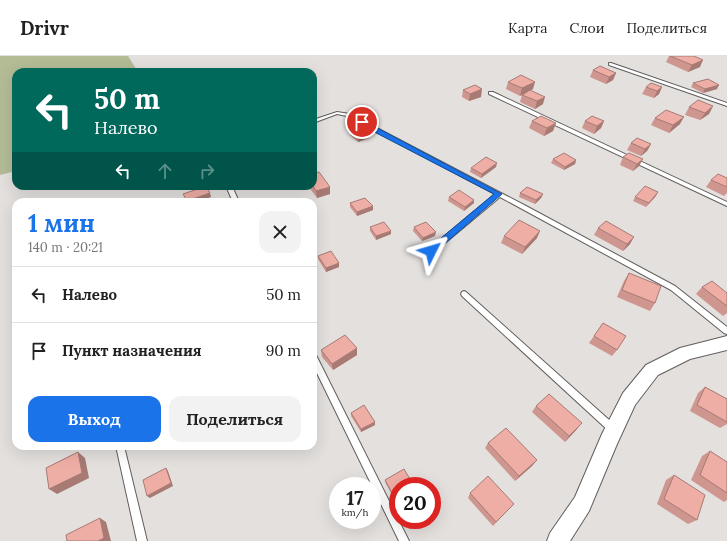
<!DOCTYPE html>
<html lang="ru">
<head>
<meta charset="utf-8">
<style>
  body { margin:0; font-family:Lora,serif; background:#f2f2f2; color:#222; height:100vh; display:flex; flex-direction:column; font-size:15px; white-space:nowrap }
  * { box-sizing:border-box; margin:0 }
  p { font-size:13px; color:#767676 }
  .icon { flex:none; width:22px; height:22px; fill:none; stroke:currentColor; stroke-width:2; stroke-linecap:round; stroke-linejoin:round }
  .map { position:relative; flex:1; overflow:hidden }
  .panel { position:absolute; left:12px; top:142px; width:305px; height:252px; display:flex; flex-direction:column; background:#fff; border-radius:12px; box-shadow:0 4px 16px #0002 }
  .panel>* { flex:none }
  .banner { position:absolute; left:12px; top:12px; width:305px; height:122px; border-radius:12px; box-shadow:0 4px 16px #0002; background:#00695c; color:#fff; overflow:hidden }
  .speed { position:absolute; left:329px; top:421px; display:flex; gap:8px; font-size:20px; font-weight:700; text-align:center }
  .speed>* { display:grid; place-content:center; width:52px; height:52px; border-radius:50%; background:#fff; box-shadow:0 4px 16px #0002; line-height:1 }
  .speed small { font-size:10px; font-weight:400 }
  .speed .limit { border:6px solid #d22; background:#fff; color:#111 }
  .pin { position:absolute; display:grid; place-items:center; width:34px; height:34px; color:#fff; margin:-17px; border:2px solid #fff; border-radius:50%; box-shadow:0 1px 4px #0007 }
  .me { position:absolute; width:44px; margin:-22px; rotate:50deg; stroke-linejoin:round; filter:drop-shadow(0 0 3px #0008) }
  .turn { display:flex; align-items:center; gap:14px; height:84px; padding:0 16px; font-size:18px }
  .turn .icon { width:52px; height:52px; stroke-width:2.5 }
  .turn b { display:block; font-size:28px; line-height:34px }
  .lanes { display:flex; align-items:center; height:38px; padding:0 16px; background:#0003; justify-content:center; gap:20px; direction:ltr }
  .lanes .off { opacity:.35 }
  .round { display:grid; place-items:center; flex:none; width:42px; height:42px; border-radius:12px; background:#f2f2f2 }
  .headline { display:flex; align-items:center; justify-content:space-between; height:68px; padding:0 16px }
  h1 { font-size:24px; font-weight:700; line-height:30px; color:#1a73e8 }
  .cta { display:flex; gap:8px; margin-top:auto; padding:8px 16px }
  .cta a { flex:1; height:46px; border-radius:12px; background:#1a73e8; color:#fff; font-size:16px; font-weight:700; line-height:46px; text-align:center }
  .cta a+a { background:#f2f2f2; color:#222 }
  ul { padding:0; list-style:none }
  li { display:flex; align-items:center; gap:12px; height:56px; padding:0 16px; border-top:1px solid #e0e0e0 }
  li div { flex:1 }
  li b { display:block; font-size:15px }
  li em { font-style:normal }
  header { display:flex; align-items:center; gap:24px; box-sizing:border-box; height:56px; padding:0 20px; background:#fff; border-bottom:1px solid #e0e0e0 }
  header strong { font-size:19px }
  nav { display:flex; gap:22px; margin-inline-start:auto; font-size:14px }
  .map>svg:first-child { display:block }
  .green { fill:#b4bc96 }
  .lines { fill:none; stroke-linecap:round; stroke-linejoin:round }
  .service-casing { stroke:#615e5d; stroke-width:2 }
  .minor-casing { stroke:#615e5d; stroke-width:2 }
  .service { fill:#fff; fill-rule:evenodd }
  .minor { fill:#fff; fill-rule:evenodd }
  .wall { fill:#ce968e }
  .shaded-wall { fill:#a77a74 }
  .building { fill:#efaea5; stroke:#a77a74 }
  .route { fill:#1a73e8; stroke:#114b97 }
</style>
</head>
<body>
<header>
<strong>Drivr</strong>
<nav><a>Карта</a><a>Слои</a><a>Поделиться</a></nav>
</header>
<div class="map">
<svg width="727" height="485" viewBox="0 0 727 485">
  <rect width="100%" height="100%" fill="#e3e0de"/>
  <path class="green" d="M0,0H128L138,16H16V115L0,119Z"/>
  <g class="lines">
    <g class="service-casing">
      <path id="service" d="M609,7H611L727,47V50L609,9Z
        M489,36H493L727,146V150L489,38Z
        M337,56L350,58L526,150L675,230L727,271V278L724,277L671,234L500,141L433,197H429L428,195L429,193L495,138L347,60L337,58L313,67V64Z
        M226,130H232L239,146H233Z
        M464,235L466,236L617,371L618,374L617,377L614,378L611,377L462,240L461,238L462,236Z
        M313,298L316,299L409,485H399L313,309Z
        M116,390H124L147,485H137Z"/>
    </g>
    <g class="minor-casing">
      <path id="minor" d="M727,280V294L690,303L658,319L635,349L617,388L589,455L570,485H547L550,477L575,441L602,378L623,337L646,309L680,292Z"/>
    </g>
    <use href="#service" class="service"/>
    <use href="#minor" class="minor"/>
  </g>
  <path class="wall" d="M669,0H694L700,11L688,16L666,6Z
    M593,14L616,17L613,24L606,28L590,21Z
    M508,26L533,33L530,34L543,48L535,53L520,46L522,39L529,35L520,40L506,33Z
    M693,27L717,33L703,37L691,31Z
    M646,31H662L659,38L654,42L642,38Z
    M463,34L481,41L469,45L462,41Z
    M713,50L709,58L700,64L685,59L689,51Z
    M655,62L680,68L669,77L651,69Z
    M532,65L556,67L553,75L544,80L529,72Z
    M585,65H604L601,72L594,78L582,72Z
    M350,75L369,82L358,86L350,79Z
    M631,87L651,88L647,95L641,100L627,94Z
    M623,101L643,103L639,110L633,115L620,109Z
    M553,103L576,104L575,108L564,114L551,107Z
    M496,111L481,122L470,116L471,112Z
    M727,122V137L724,140L706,131L711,124Z
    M308,130L330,131V138L317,142Z
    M520,137L543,138L541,142L535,148L519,141Z
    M656,140L646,151L633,145L635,141Z
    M449,141L474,144V147L464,155L448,145Z
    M350,147L373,154L357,160L350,151Z
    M370,171L391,175V178L376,184L370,175Z
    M414,171L435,180L422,185L413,175Z
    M598,172L630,188L623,195L594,179Z
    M504,180L537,182L522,198L501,187Z
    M318,200L339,207V211L326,216L318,203Z
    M629,217L655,247L650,255L617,241L624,225Z
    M702,231L727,237V257L723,260L696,238Z
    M603,267L617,294L612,300L589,287Z
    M321,294L357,299L333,314L322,301Z
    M705,331L727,343V368L720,372L690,355L698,337Z
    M536,350L577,373L565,386L532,356Z
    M351,357L375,366V369L361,376L351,360Z
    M488,387L533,409L515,425L485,392Z
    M710,395L727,406V444L724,446L691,424L702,400Z
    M674,419L697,464L688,468L657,448L666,424Z
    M385,424L398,430V447L397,448L385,426Z
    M470,437L514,448L493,470L468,442Z"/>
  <path class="shaded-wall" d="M703,4L700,11L688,16L692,9Z
    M616,17L613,24L606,28L609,21Z
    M535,26L533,33L520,40L522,32Z
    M719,29L717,33L703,37L705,33Z
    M662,31L659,38L654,42L657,35Z
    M482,33L481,41L469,45L470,38Z
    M545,41L543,48L535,53L537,45Z
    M713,50L709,58L700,64L705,57Z
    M684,61L680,68L669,77L673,69Z
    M604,65L601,72L594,78L597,70Z
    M556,67L553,75L544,80L547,72Z
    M370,78L369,82L358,86V82Z
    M651,88L647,95L641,100L645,93Z
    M643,103L639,110L633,115L637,108Z
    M576,104L575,108L564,114L565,111Z
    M497,107L496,111L481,122L482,118Z
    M330,131V138L317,142L316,135Z
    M658,136L656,140L646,151L649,147Z
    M210,137L211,141L197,146H187V145Z
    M543,138L541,142L535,148L536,144Z
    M474,144V147L464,155L465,151Z
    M373,150V154L357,160V156Z
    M391,175V178L376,184V180Z
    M540,175L537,182L522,198L525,191Z
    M436,176L435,180L422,185L423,182Z
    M634,181L630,188L623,195L627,188Z
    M339,207V211L326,216V212Z
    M357,292V299L333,314L332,308Z
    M375,366V369L361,376V373Z
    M582,367L577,373L565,386L569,380Z
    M78,396L85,402L89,422L57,438L49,433Z
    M537,404L533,409L515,425L519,420Z
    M166,412L168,415L173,430L150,442L147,440Z
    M100,462L106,466L111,485H98Z"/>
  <path class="building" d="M670,0H694L703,4L692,9Z
    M600,10L616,17L609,21L593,14Z
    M521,19L535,26L522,32L508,26Z
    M708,23L719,29L705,33L693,27Z
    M651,27L662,31L657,35L646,31Z
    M475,29L482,33L470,38L463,34Z
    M530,34L545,41L537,45L522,39Z
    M698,44L713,50L705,57L689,51Z
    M666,54L684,61L673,69L655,62Z
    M541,60L556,67L547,72L532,65Z
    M592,60L604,65L597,70L585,65Z
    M362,71L370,78L358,82L350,75Z
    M637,82L651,88L645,93L631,87Z
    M564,97L576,104L565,111L553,103Z
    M629,97L643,103L637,108L623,101Z
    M486,101L497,107L482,118L471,112Z
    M319,116L330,131L316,135L313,130V117Z
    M718,118L727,122V131L711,124Z
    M206,130L210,137L187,145L183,138Z
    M645,130L658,136L649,147L635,141Z
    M527,131L543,138L536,144L520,137Z
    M459,134L474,144L465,151L449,141Z
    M365,142L373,150L357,156L350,147Z
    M519,164L540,175L525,191L504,180Z
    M606,165L634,181L627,188L598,172Z
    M384,166L391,175L376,180L370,171Z
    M426,166L436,176L423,182L414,171Z
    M331,195L339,207L326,212L318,200Z
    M629,217L661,230L655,247L622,234Z
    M712,225L727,237V250L702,231Z
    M603,267L626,280L617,294L594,280Z
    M345,279L357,292L332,308L321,294Z
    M705,331L727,343V366L697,349Z
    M549,338L582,367L569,380L536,350Z
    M364,349L375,366L361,373L351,357Z
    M506,372L537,404L519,420L488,387Z
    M710,395L727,406V437L700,419Z
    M78,396L82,417L49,433L46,412Z
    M166,412L171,427L147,440L143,424Z
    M404,413L414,430H398V445L397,446L385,424Z
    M674,419L705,439L697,464L664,443Z
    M488,420L514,448L496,466L470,437Z
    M100,462L104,482L98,485H67L66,479Z"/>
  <path class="route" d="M359,65H364L502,138L434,197H428L427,195L428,193L494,138L359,68Z"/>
</svg>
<div class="speed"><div>17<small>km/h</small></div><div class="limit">20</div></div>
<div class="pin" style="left:362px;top:66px;background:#d93025"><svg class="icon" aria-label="arrive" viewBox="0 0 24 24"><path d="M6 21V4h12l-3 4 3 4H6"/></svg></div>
<svg class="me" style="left:431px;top:195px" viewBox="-20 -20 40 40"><path d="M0-17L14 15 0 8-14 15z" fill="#1a73e8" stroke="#fff" stroke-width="4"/></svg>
<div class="banner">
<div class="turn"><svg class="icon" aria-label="left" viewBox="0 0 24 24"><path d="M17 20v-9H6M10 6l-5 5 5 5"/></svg><div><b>50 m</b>Налево</div></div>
<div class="lanes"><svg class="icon" aria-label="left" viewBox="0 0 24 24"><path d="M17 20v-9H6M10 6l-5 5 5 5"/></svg><svg class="icon off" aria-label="ahead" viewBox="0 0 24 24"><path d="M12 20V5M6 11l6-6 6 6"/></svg><svg class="icon off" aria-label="right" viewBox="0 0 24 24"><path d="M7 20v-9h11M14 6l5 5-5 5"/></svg></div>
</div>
<section class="panel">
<div class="headline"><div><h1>1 мин</h1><p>140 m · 20:21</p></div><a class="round"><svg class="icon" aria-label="close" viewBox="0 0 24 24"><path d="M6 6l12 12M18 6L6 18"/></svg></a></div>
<ul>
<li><svg class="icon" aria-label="left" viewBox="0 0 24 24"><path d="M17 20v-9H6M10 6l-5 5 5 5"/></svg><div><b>Налево</b></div><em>50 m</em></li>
<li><svg class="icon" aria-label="arrive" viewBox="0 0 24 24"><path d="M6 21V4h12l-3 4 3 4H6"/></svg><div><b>Пункт назначения</b></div><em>90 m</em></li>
</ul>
<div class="cta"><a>Выход</a><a>Поделиться</a></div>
</section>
</div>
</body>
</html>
